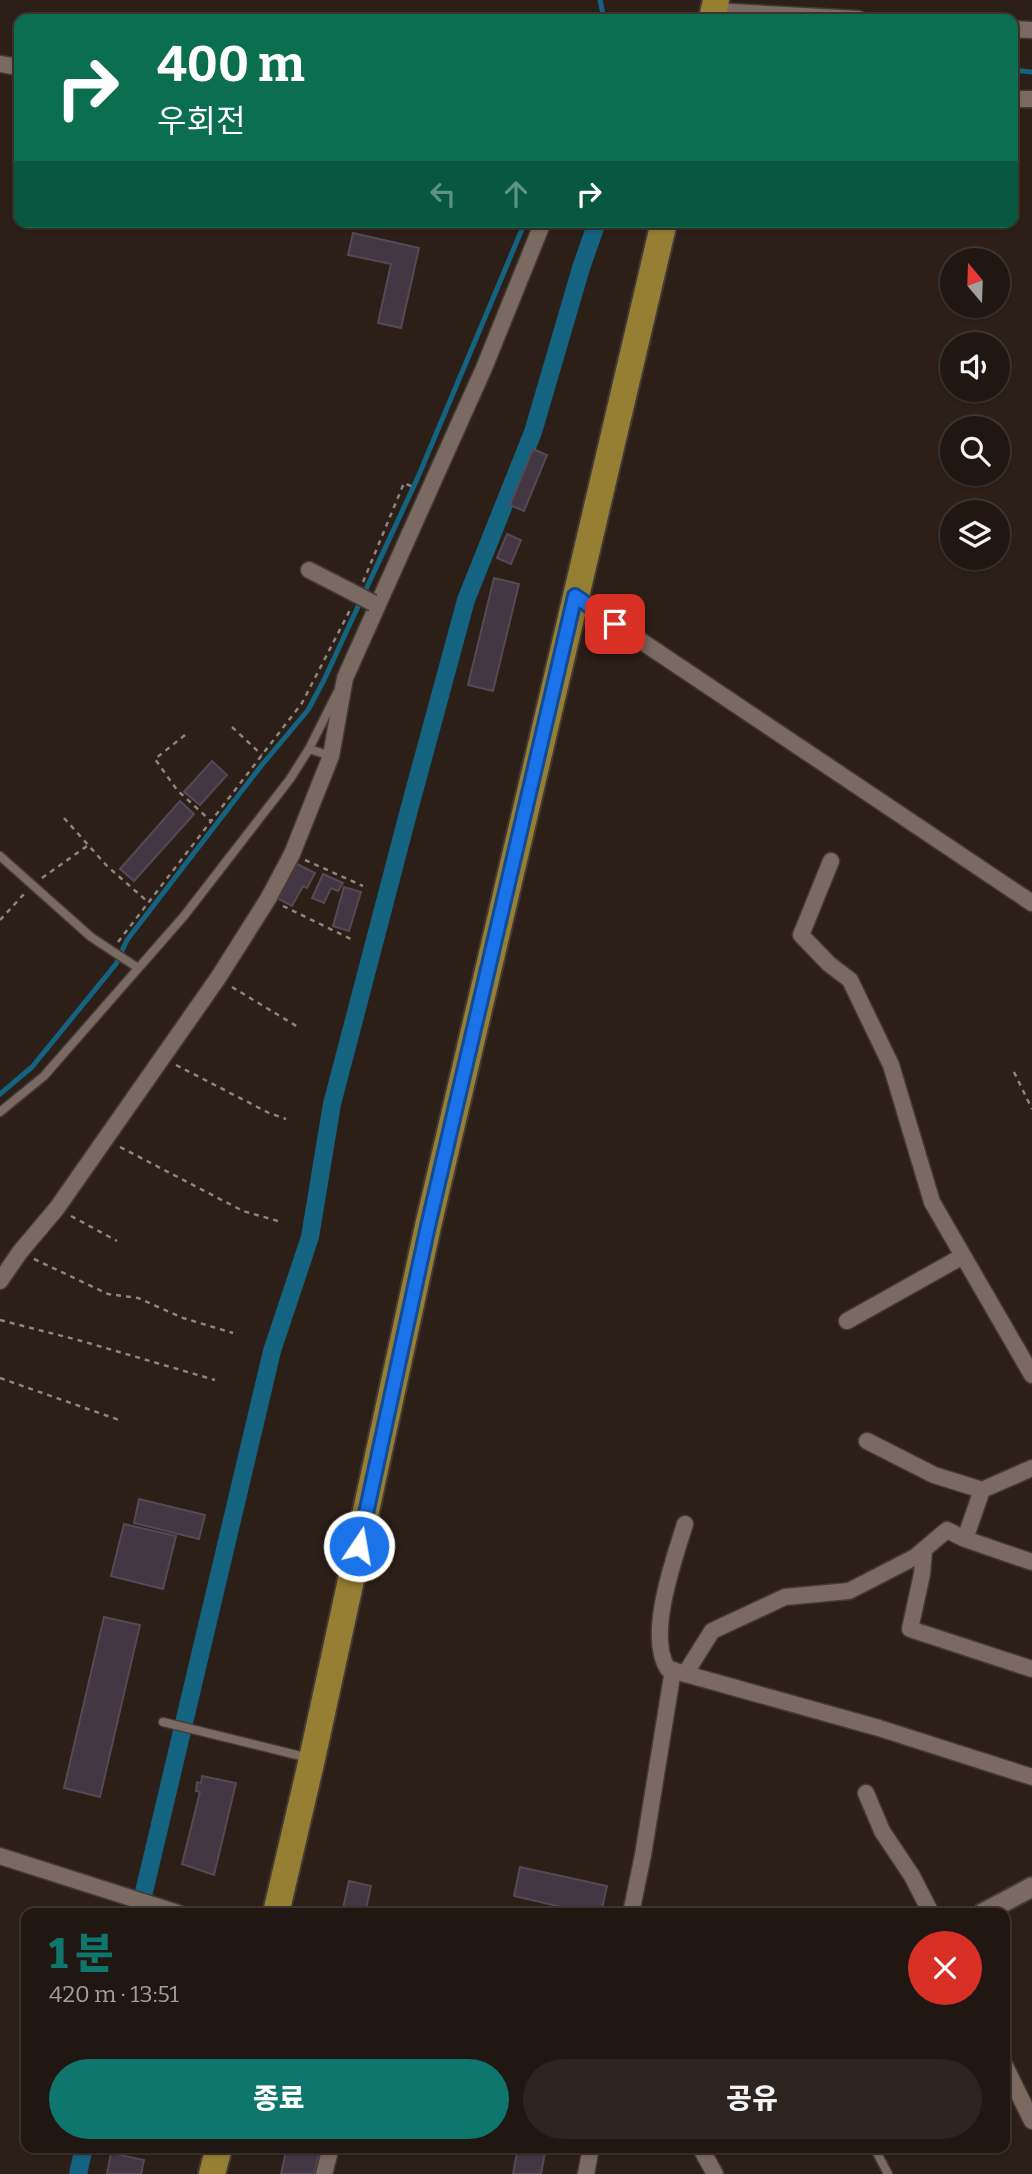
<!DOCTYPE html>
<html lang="ko">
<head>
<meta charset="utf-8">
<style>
  body { margin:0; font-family:Bitter,"Noto Sans KR",serif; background:#2d2420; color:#f1f3f6; height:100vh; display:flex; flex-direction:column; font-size:26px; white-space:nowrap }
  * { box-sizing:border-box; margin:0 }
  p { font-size:23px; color:#a29f9f }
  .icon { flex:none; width:38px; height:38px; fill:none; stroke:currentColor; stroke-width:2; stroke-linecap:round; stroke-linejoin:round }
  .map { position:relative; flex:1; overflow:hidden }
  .side { position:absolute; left:21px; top:1908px; width:989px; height:245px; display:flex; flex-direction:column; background:#211712; border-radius:14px; box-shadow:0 2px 5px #0004,0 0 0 2px #3e3632 }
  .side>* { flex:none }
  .hud { position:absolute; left:14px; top:14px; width:1004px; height:214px; border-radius:14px; box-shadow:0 2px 5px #0004,0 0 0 2px #3e3632; background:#0b6e4f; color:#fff; overflow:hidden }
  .needle { width:46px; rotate:341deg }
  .fabs { position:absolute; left:940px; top:248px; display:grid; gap:14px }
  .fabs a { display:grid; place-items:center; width:70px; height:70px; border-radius:50%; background:#211712; box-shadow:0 2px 5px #0004,0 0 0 2px #3e3632; font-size:35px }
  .pin { position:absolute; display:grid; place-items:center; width:60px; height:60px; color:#fff; margin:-30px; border-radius:14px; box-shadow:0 4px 10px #0006 }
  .me { position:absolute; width:77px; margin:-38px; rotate:12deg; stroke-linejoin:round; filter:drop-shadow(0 0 5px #0008) }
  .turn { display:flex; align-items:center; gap:24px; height:147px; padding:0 28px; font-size:32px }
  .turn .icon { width:91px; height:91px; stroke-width:2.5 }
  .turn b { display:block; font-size:49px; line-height:60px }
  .lanes { display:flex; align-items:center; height:66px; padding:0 28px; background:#0003; justify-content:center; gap:35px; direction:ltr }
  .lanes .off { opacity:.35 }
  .round { display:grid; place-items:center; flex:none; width:74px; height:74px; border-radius:37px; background:#2d2420 }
  .overview { display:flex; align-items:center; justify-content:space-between; height:119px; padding:0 28px }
  h1 { font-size:42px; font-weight:800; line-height:52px; color:#0f766e }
  .primary-button { display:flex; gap:14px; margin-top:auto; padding:14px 28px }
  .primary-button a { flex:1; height:80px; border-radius:42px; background:#0f766e; color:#fff; font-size:28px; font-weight:800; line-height:80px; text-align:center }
  .primary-button a+a { background:#2d2420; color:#f1f3f6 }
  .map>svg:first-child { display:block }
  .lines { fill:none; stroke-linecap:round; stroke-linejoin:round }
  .stream { stroke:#146380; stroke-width:5 }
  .canal { stroke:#146380; stroke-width:18 }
  .building { fill:#423742; stroke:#554955; stroke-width:2 }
  .service-casing { stroke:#443a35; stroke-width:11 }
  .minor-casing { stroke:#443a35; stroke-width:19 }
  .tertiary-casing { stroke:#443a35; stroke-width:23 }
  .trunk-casing { stroke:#443a35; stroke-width:30 }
  .path { stroke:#8f847f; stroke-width:2.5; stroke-dasharray:5 5; stroke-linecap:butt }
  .service { stroke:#7b6a62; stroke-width:8 }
  .minor { stroke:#7b6a62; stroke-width:16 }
  .tertiary { stroke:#7b6a62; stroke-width:19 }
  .trunk { stroke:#967e32; stroke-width:26 }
  .minor-bridge-casing { stroke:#443a35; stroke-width:19; stroke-linecap:butt }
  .minor-bridge { stroke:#7b6a62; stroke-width:16 }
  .route-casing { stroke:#114b97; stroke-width:18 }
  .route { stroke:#1a73e8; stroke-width:12 }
</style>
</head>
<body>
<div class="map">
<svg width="1032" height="2174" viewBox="0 0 1032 2174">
  <rect width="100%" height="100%" fill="#2c1f18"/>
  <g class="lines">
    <path class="stream" d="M600,0L603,14L630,19
      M1013,70L1032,72
      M0,1094L32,1067L116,964L127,940L261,766L308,710L324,680L418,477L525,222"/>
    <path class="canal" d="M139,1913L272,1351L310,1237L332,1104L409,810L466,600L533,432L581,268L597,222
      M78,2174L84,2147"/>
  </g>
  <path class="building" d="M353,233L419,248L401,328L378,323L391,264L348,255Z
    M533,449L547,455L524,511L510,505Z
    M507,534L521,540L511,564L497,558Z
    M494,578L519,584L493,691L468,685Z
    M212,761L227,775L200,805L184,792Z
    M180,801L194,814L134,881L120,869Z
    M295,863L315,873L307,888L303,886L292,906L277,898Z
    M323,874L343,883L338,891L331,888L324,903L312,898Z
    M344,887L361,892L349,931L333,926Z
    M139,1499L205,1515L199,1539L134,1523Z
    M124,1524L176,1536L163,1589L111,1576Z
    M104,1617L140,1625L100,1797L64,1788Z
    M202,1776L236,1783L214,1875L182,1864L200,1792L196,1791L197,1782L201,1783Z
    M520,1867L607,1886L601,1913H588L514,1896Z
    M349,1881L371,1886L365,1913H342Z
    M287,2147H321L314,2174H281Z
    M518,2147H546L541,2174H513Z
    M111,2153L144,2160L141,2174H107Z"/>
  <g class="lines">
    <g class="service-casing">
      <path id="service" d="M309,749L331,756
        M0,856L91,937L138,968
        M0,1112L44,1076L184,916L290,779L309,749L337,693
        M163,1722L309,1758
        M874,2147L888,2174"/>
    </g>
    <g class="minor-casing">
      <path id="minor" d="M714,11L859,19
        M1013,29L1032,30
        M0,64L19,67
        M1013,99H1032
        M309,570L348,590
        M574,596L1032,903
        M831,861L801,935L829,964L850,980L891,1065L932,1202L1032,1375
        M0,1281L20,1252L57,1208L218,978L268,899L292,854L331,756L345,678L484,368L543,222
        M847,1321L963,1256
        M867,1441L934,1475L982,1490L1032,1468
        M685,1524C674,1559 646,1637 668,1669L879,1728L1032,1777
        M965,1539L982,1490
        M924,1550L922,1574L910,1629L1032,1669
        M685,1674L712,1631L785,1597L849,1591L915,1557L947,1530L965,1539L1032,1562
        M866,1793L882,1831L912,1876L931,1913
        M0,1856L178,1913
        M631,1913L643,1855L673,1670
        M1004,2064L1032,2121
        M700,2147L715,2174
        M324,2174L331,2147
        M586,2174L591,2147"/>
    </g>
    <g class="tertiary-casing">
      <path id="tertiary" d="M983,1913L1032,1887"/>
    </g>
    <g class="trunk-casing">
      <path id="trunk" d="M712,19L716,0
        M276,1913L312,1759L428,1226L664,222
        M212,2174L219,2147"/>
    </g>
    <path class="path" d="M363,582L404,483L413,487
      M232,727L262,755
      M185,735L155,759L177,790L212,822
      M64,818L107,866L148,902
      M305,860L363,886
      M42,878L87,846
      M283,906L353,940
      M0,920L24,894
      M118,942L302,703L350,610
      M232,987L298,1027
      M176,1065L269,1113L286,1119
      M1014,1072L1032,1109
      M120,1147L243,1211L278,1221
      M71,1216L117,1241
      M34,1259L108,1294L138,1298L183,1318L233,1333
      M0,1320L78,1340L215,1380
      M0,1378L119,1420"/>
    <use href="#service" class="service"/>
    <use href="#minor" class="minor"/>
    <use href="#tertiary" class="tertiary"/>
    <use href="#trunk" class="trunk"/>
    <g class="minor-bridge-casing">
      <path id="minor-bridge" d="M348,590L373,603"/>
    </g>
    <use href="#minor-bridge" class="minor-bridge"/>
  </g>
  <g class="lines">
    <g class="route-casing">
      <path id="route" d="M359,1546L428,1226L575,596L615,624"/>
    </g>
    <use href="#route" class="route"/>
  </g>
</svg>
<div class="fabs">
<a><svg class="needle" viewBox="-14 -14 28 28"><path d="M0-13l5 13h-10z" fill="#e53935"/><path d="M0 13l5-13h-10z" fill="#a29f9f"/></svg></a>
<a><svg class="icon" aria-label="sound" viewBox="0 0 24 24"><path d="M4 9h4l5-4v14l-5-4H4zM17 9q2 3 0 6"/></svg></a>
<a><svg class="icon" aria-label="search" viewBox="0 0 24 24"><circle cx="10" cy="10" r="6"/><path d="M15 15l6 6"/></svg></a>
<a><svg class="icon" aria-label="layers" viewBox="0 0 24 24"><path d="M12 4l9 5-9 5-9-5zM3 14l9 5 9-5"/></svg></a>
</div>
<div class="pin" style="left:615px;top:624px;background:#d93025"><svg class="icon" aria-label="arrive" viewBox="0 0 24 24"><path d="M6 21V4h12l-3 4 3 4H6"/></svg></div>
<svg class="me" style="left:359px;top:1546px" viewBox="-20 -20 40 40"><circle r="17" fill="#1a73e8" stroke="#fff" stroke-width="3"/><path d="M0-11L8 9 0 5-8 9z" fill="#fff"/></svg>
<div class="hud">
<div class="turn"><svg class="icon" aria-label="right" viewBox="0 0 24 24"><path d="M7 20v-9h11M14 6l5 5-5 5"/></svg><div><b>400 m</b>우회전</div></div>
<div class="lanes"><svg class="icon off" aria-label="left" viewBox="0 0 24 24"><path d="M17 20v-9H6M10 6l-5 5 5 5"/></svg><svg class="icon off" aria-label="ahead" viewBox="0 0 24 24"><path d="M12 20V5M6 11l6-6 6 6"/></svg><svg class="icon" aria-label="right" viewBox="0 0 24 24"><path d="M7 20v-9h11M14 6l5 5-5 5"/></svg></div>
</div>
<section class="side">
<div class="overview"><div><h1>1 분</h1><p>420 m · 13:51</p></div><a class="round" style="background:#d93025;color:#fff"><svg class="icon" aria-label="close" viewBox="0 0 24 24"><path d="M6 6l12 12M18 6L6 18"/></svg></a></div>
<div class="primary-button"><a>종료</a><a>공유</a></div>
</section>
</div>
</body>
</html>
